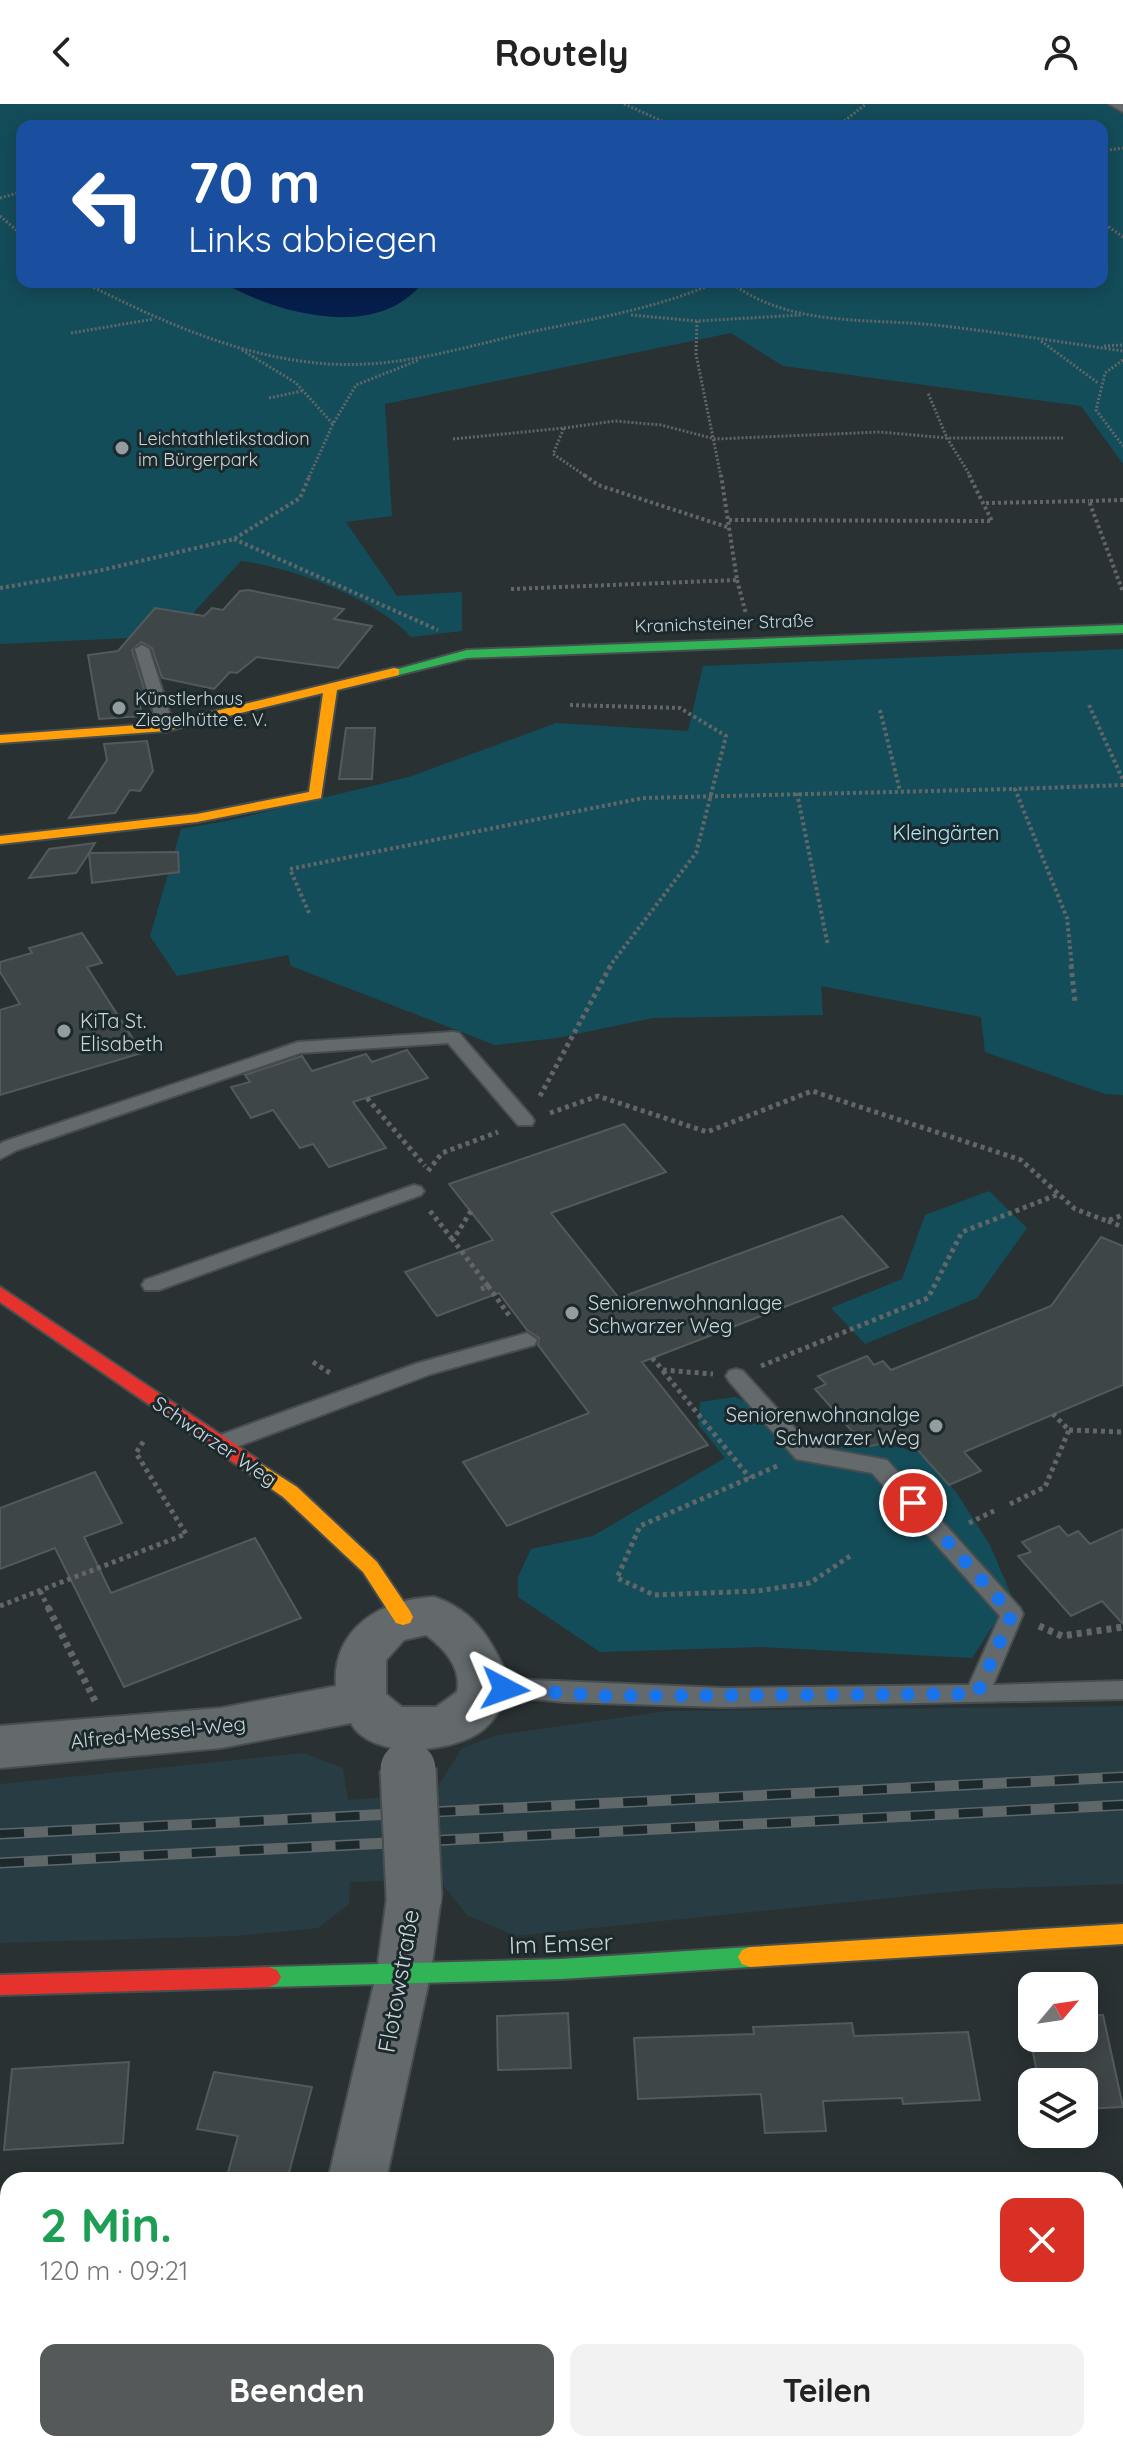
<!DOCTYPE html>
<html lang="de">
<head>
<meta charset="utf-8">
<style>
  body { margin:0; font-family:Quicksand,sans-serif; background:#f2f2f2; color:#222; height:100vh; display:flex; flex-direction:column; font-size:30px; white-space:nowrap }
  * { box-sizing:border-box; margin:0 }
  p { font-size:26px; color:#767676 }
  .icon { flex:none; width:44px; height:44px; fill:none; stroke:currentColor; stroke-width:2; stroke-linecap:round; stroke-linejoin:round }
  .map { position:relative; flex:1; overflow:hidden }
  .details { position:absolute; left:0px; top:2068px; width:1124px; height:280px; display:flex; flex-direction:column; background:#fff; border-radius:24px 24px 0 0; box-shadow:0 4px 20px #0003 }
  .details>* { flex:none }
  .hud { position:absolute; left:16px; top:16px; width:1092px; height:168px; border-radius:16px; box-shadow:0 4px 20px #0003; background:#1a4fa0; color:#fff; overflow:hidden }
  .needle { width:52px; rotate:61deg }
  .controls { position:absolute; left:1018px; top:1868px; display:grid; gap:16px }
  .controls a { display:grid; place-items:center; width:80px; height:80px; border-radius:16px; background:#fff; box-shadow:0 4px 20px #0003; font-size:40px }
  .pin { position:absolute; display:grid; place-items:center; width:68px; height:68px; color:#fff; margin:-34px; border:4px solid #fff; border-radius:50%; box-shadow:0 2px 8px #0007 }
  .me { position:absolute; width:88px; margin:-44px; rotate:94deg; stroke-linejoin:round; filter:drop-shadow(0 0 6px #0008) }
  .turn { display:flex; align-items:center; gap:28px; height:168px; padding:0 40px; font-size:36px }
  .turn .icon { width:104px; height:104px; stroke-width:2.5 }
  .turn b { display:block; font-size:56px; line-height:68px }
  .round { display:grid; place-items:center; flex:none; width:84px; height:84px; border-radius:16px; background:#f2f2f2 }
  .summary { display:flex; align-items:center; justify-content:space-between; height:136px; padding:0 40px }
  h1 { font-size:48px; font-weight:700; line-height:60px; color:#1e9e55 }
  .button { display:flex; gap:16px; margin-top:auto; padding:16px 40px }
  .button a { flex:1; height:92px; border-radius:16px; background:#55595a; color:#fff; font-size:32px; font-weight:700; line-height:92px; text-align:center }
  .button a+a { background:#f2f2f2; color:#222 }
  header { display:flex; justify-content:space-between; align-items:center; height:104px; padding:0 40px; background:#fff; font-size:36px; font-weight:700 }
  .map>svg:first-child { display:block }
  .built { fill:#283c43 }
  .green { fill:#144d5a; fill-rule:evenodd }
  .water { fill:#061e4c }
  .building { fill:#3f4648; stroke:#535a5b; stroke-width:2 }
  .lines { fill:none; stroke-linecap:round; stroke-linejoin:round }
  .lane-casing { stroke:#474e4f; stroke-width:4 }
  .street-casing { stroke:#474e4f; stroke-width:4 }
  .fast-casing { stroke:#474e4f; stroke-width:4 }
  .slow-casing { stroke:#474e4f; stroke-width:4 }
  .jam-casing { stroke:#474e4f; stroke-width:4 }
  .path-far3 { stroke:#616769; stroke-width:3; stroke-dasharray:2 2; stroke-linecap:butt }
  .path-far2 { stroke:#616769; stroke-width:4; stroke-dasharray:3 3; stroke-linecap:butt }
  .path-far1 { stroke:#616769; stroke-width:5; stroke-dasharray:4 4; stroke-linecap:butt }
  .path { stroke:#616769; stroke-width:7; stroke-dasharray:5 5; stroke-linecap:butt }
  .lane { fill:#646a6c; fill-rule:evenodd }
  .street { fill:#646a6c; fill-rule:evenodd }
  .fast { fill:#30b455; fill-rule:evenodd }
  .slow { fill:#ff9f0a; fill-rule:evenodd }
  .jam { fill:#e5322d; fill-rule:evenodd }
  .rail-casing { stroke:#606768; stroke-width:11 }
  .rail { stroke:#1b292d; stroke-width:8; stroke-dasharray:24; stroke-linecap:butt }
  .street-bridge-casing { stroke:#474e4f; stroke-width:59; stroke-linecap:butt }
  .street-bridge { stroke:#646a6c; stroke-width:55 }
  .route { stroke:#1a73e8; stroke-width:14; stroke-dasharray:0 25.2 }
  .poi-dot { fill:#939c9e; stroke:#1b292d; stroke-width:3 }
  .labels { text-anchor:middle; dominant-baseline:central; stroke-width:6; stroke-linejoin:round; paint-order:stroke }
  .far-poi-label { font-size:18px; fill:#ccd5d8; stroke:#1b292d; text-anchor:start }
  .far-street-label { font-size:18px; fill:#ccd5d8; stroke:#1b292d }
  .park-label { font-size:20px; fill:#b1e9f9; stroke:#1b292d }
  .poi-label { font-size:20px; fill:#ccd5d8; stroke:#1b292d; text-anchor:start }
  .street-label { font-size:20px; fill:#ccd5d8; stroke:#1b292d }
  .near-street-label { font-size:24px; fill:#ccd5d8; stroke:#1b292d }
</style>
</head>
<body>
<header><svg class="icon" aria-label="back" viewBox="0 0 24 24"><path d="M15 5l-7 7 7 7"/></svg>Routely<svg class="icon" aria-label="person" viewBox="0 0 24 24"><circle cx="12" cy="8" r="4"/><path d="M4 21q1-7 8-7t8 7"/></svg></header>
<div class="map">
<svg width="1123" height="2348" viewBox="0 0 1123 2348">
  <rect width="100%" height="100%" fill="#293133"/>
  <path class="built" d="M1123,1602V1780L979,1785L515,1832L467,1811L438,1775L350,1778L349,1800L318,1824L236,1832L0,1839V1680L304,1649L343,1664L348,1696L433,1690L462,1644L497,1631L667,1607Z"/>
  <path class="green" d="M0,0H1123V360L1081,302L783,262L731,229L385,300L392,412L346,418L397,492L462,488V527L411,533C377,495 292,463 241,457L172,532L0,540ZM22,22H1102V178H22Z
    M1123,545V991L1105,990L985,948L981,913L821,882L823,911L653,914L557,934L495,941L291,862L288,851L177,872L150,832L181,725L231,716L409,673L556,619L688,627L703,562Z
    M989,1087L1027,1124L977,1194L865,1240L831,1204L902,1175L925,1111Z
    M735,1293L826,1338L885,1340L923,1349L956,1388L990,1441L1012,1493L972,1554L761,1543L600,1548L518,1493V1473L531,1445L593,1432L725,1354L698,1320L700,1298Z"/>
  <path class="water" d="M231,178H423C380,235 286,212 233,184Z"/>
  <path class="building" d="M248,486L344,505L334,515L372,522L338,564L257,553L237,569L230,568L214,585L162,574L152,544L141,538L132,546L146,591L138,592L142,612L99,615L88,551L118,547L155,504L204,512L212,504L223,506L240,487Z
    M346,624H375L372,675H339Z
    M147,637L153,667L140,687L130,686L115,709L69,714L107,656L104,640Z
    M95,739L89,749L178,748L179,768L92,779L89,749L76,769L29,774L49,745Z
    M82,829L102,859L87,863L142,949L0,991V906L20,900L0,868V858L32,849L29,844Z
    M407,946L428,974L353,998L386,1044L329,1063L313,1040L300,1044L273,1006L251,1014L231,983L250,978L245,971L302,952L312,967L366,950L372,958Z
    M624,1020L666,1068L551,1109L619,1194L842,1112L888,1163L642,1258L708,1341L507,1422L463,1358L589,1309L538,1241L539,1234L527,1226L499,1189L437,1212L405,1168L493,1136L449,1080Z
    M1101,1133L1123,1142V1281L964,1348L981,1367L949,1381L907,1334L866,1343L815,1285L826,1280L818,1272L867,1252L874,1261L883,1257L891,1266L1051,1202Z
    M95,1368L122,1419L84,1433L111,1489L255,1434L301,1514L124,1583L55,1444L0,1465V1404Z
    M1059,1422L1068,1432L1078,1427L1090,1440L1123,1425V1520L1102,1497L1071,1512L1018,1452L1031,1448L1022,1438Z
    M568,1909L571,1964L498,1966L497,1912Z
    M1103,1911L1123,2003L1084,2005V1978H1039L1026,1914H1032V1934H1084V1912Z
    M852,1919L854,1932L968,1928L980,1996L903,2000L902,1994L823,1997L826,2027L765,2029L761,1990L638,1995L634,1934L754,1930L753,1923Z
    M129,1958L123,2039L4,2046L12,1965Z
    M214,1968L312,1983L287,2076H226L238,2032L197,2025Z"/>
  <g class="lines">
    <g class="lane-casing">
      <path id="lane" d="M142,541L149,545L174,623L171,626L166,628L158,623L135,545Z
        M453,928L459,929L532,1013L534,1017L532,1021H518L448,939L300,949L17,1046L0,1055V1040L3,1038L298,938Z
        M414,1081L421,1083L424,1087L421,1091L159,1186H145L142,1181L145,1176Z
        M527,1229L537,1236L534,1241L431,1270L228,1346H212L209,1340L212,1334L418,1259Z
        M736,1265L743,1267L811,1342L887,1356L1020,1504L1023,1510L993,1581L1123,1577V1595L724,1603L564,1598L477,1590L473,1583L477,1576L485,1574L724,1584L969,1581L1000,1512L872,1369L796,1355L729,1277L726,1272L729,1267Z"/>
    </g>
    <g class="street-casing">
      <path id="street" d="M1109,0H1123V8Z
        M434,1493C476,1507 492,1537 509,1575C505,1595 500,1611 484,1625C456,1649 371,1657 351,1619L221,1644L0,1664V1622L221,1604L336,1582C332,1524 382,1495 434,1493ZM426,1531C445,1545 462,1564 457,1588L436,1603H402L386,1590V1556L404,1536Z
        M414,1770L433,1777L441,1793L431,1867L386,2076H328L377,1867L387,1793L395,1777Z
        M257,2340H319L317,2348H255Z"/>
    </g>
    <g class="fast-casing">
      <path id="fast" d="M1123,521V529L467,554L394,572L387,568L467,546Z
        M750,1843L758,1846L762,1853L758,1860L750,1863L561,1875L269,1883L261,1880L257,1873L261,1866L269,1863L561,1855Z"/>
    </g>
    <g class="slow-casing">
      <path id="slow" d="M394,564L399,565V571L337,586L321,694L197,718L0,740V732L197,710L309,688L323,589L166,627L0,639V631L166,619Z
        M250,1353L297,1383L377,1458L410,1507L413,1513L410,1519L403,1521L396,1519L363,1468L283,1393L243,1365L240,1360L243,1355Z
        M1123,1820V1840L750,1863L742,1860L738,1853L742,1846L750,1843Z"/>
    </g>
    <g class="jam-casing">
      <path id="jam" d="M0,1183L257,1355L260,1360L257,1365H243L0,1198Z
        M269,1863L277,1866L281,1873L277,1880L269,1883L0,1891V1871Z"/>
    </g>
    <path class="path-far3" d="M624,0L673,22
      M838,22L866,0
      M1102,47L1123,44
      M0,94L18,89
      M0,112L22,131
      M1102,118L1123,133
      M83,178C170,222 267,266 367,260C424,257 480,239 535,227C597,214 658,204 717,178
      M730,178C789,223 865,214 935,221C998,228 1061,238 1123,247
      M631,211L697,217L801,211
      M697,217L696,250L721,373
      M71,229L154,215
      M1041,237L1098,279
      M1104,242L1123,241
      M242,246L296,279L333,320
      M1123,256L1105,269L1096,306L1123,342
      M269,294L302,287
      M564,324L615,317L661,321L715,335L880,328L947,334L928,289
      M453,335L564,324L553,350L587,373
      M309,373L333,320L356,281L419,256
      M971,373L947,334H1063"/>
    <path class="path-far2" d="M584,371L598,381L730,424
      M1123,396L1089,397L1123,488
      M986,399L1089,397
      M729,416L992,417L969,371
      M234,435L438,526
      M737,476L746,510
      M0,484L98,467L234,435L300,394L310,371
      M511,485L737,476L721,371
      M570,601L680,604L726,632L696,749L609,863
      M1089,601L1123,676
      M880,606L900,687
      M797,689L828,842
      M309,809L290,765L643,694L1015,685
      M1072,863L1067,814L1015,685L1123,681"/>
    <path class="path-far1" d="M1071,861L1075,898
      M540,992L611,861
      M367,994L425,1062
      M550,1009L598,992L707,1028L812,987L1021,1056L1075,1105L1107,1117L1123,1111
      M428,1067L442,1049L498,1028
      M430,1107L453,1136
      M471,1107L453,1136L488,1182L481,1185
      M1108,1117L1123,1123
      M488,1182L511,1214
      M652,1254L663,1266L713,1270
      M313,1258L333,1271
      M761,1262L928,1194L962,1128L1059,1090
      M663,1267L750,1374
      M1069,1326L1123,1328
      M777,1362L640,1422L617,1474L654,1491L757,1487L810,1479L853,1450
      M1010,1400L1045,1383L1069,1326L1053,1310
      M969,1419L994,1407
      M40,1487L49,1505
      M0,1502L186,1430L136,1349L145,1335"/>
    <path class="path" d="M48,1503L95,1597
      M1039,1522L1062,1532L1123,1523"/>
    <use href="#lane" class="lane"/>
    <use href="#street" class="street"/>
    <use href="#fast" class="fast"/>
    <use href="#slow" class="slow"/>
    <use href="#jam" class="jam"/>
    <g class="rail-casing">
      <path id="rail" d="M0,1730L1123,1673
        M0,1759L1123,1701"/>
    </g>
    <use href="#rail" class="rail"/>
    <g class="street-bridge-casing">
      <path id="street-bridge" d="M408,1665L414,1793"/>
    </g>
    <use href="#street-bridge" class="street-bridge"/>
  </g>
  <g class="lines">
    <path class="route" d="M505,1585L607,1592L977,1590L1012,1510L913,1399"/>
  </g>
  <g class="poi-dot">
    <circle cx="122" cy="344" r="8"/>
    <circle cx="119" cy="604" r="8"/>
    <circle cx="64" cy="927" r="8"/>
    <circle cx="572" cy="1209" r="8"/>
    <circle cx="936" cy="1322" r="8"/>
  </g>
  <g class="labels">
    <g class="far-poi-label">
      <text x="138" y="334">Leichtathletikstadion<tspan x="138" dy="21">im Bürgerpark</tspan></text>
      <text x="135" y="594">Künstlerhaus<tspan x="135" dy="21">Ziegelhütte e. V.</tspan></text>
    </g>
    <g class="far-street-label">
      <text transform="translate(724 519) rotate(-2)">Kranichsteiner Straße</text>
    </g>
    <g class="park-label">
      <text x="946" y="728">Kleingärten</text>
    </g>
    <g class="poi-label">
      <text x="80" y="916">KiTa St.<tspan x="80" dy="23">Elisabeth</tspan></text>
      <text x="588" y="1198">Seniorenwohnanlage<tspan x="588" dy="23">Schwarzer Weg</tspan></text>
      <text x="920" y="1310" text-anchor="end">Seniorenwohnanalge<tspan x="920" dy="23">Schwarzer Weg</tspan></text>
    </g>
    <g class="street-label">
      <text transform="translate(215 1337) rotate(34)">Schwarzer Weg</text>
      <text transform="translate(158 1628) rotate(-6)">Alfred-Messel-Weg</text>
    </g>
    <g class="near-street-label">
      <text transform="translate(561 1839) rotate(-2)">Im Emser</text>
      <text transform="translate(398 1877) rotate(-80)">Flotowstraße</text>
    </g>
  </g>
</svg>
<div class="controls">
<a><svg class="needle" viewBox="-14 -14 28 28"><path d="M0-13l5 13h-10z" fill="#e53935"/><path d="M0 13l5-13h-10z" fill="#767676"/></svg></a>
<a><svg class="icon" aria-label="layers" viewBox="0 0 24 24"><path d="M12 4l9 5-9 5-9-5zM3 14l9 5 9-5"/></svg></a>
</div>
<div class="pin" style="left:913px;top:1399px;background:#d93025"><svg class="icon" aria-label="arrive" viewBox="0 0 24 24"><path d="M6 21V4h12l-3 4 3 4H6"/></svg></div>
<svg class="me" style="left:505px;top:1585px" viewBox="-20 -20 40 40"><path d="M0-17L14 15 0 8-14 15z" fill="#1a73e8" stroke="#fff" stroke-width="4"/></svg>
<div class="hud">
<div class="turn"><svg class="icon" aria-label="left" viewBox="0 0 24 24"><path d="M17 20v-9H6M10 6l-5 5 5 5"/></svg><div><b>70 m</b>Links abbiegen</div></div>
</div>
<section class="details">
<div class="summary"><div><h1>2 Min.</h1><p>120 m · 09:21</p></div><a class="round" style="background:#d93025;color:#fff"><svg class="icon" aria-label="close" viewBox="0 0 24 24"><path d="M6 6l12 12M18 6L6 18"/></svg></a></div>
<div class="button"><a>Beenden</a><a>Teilen</a></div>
</section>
</div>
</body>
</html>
